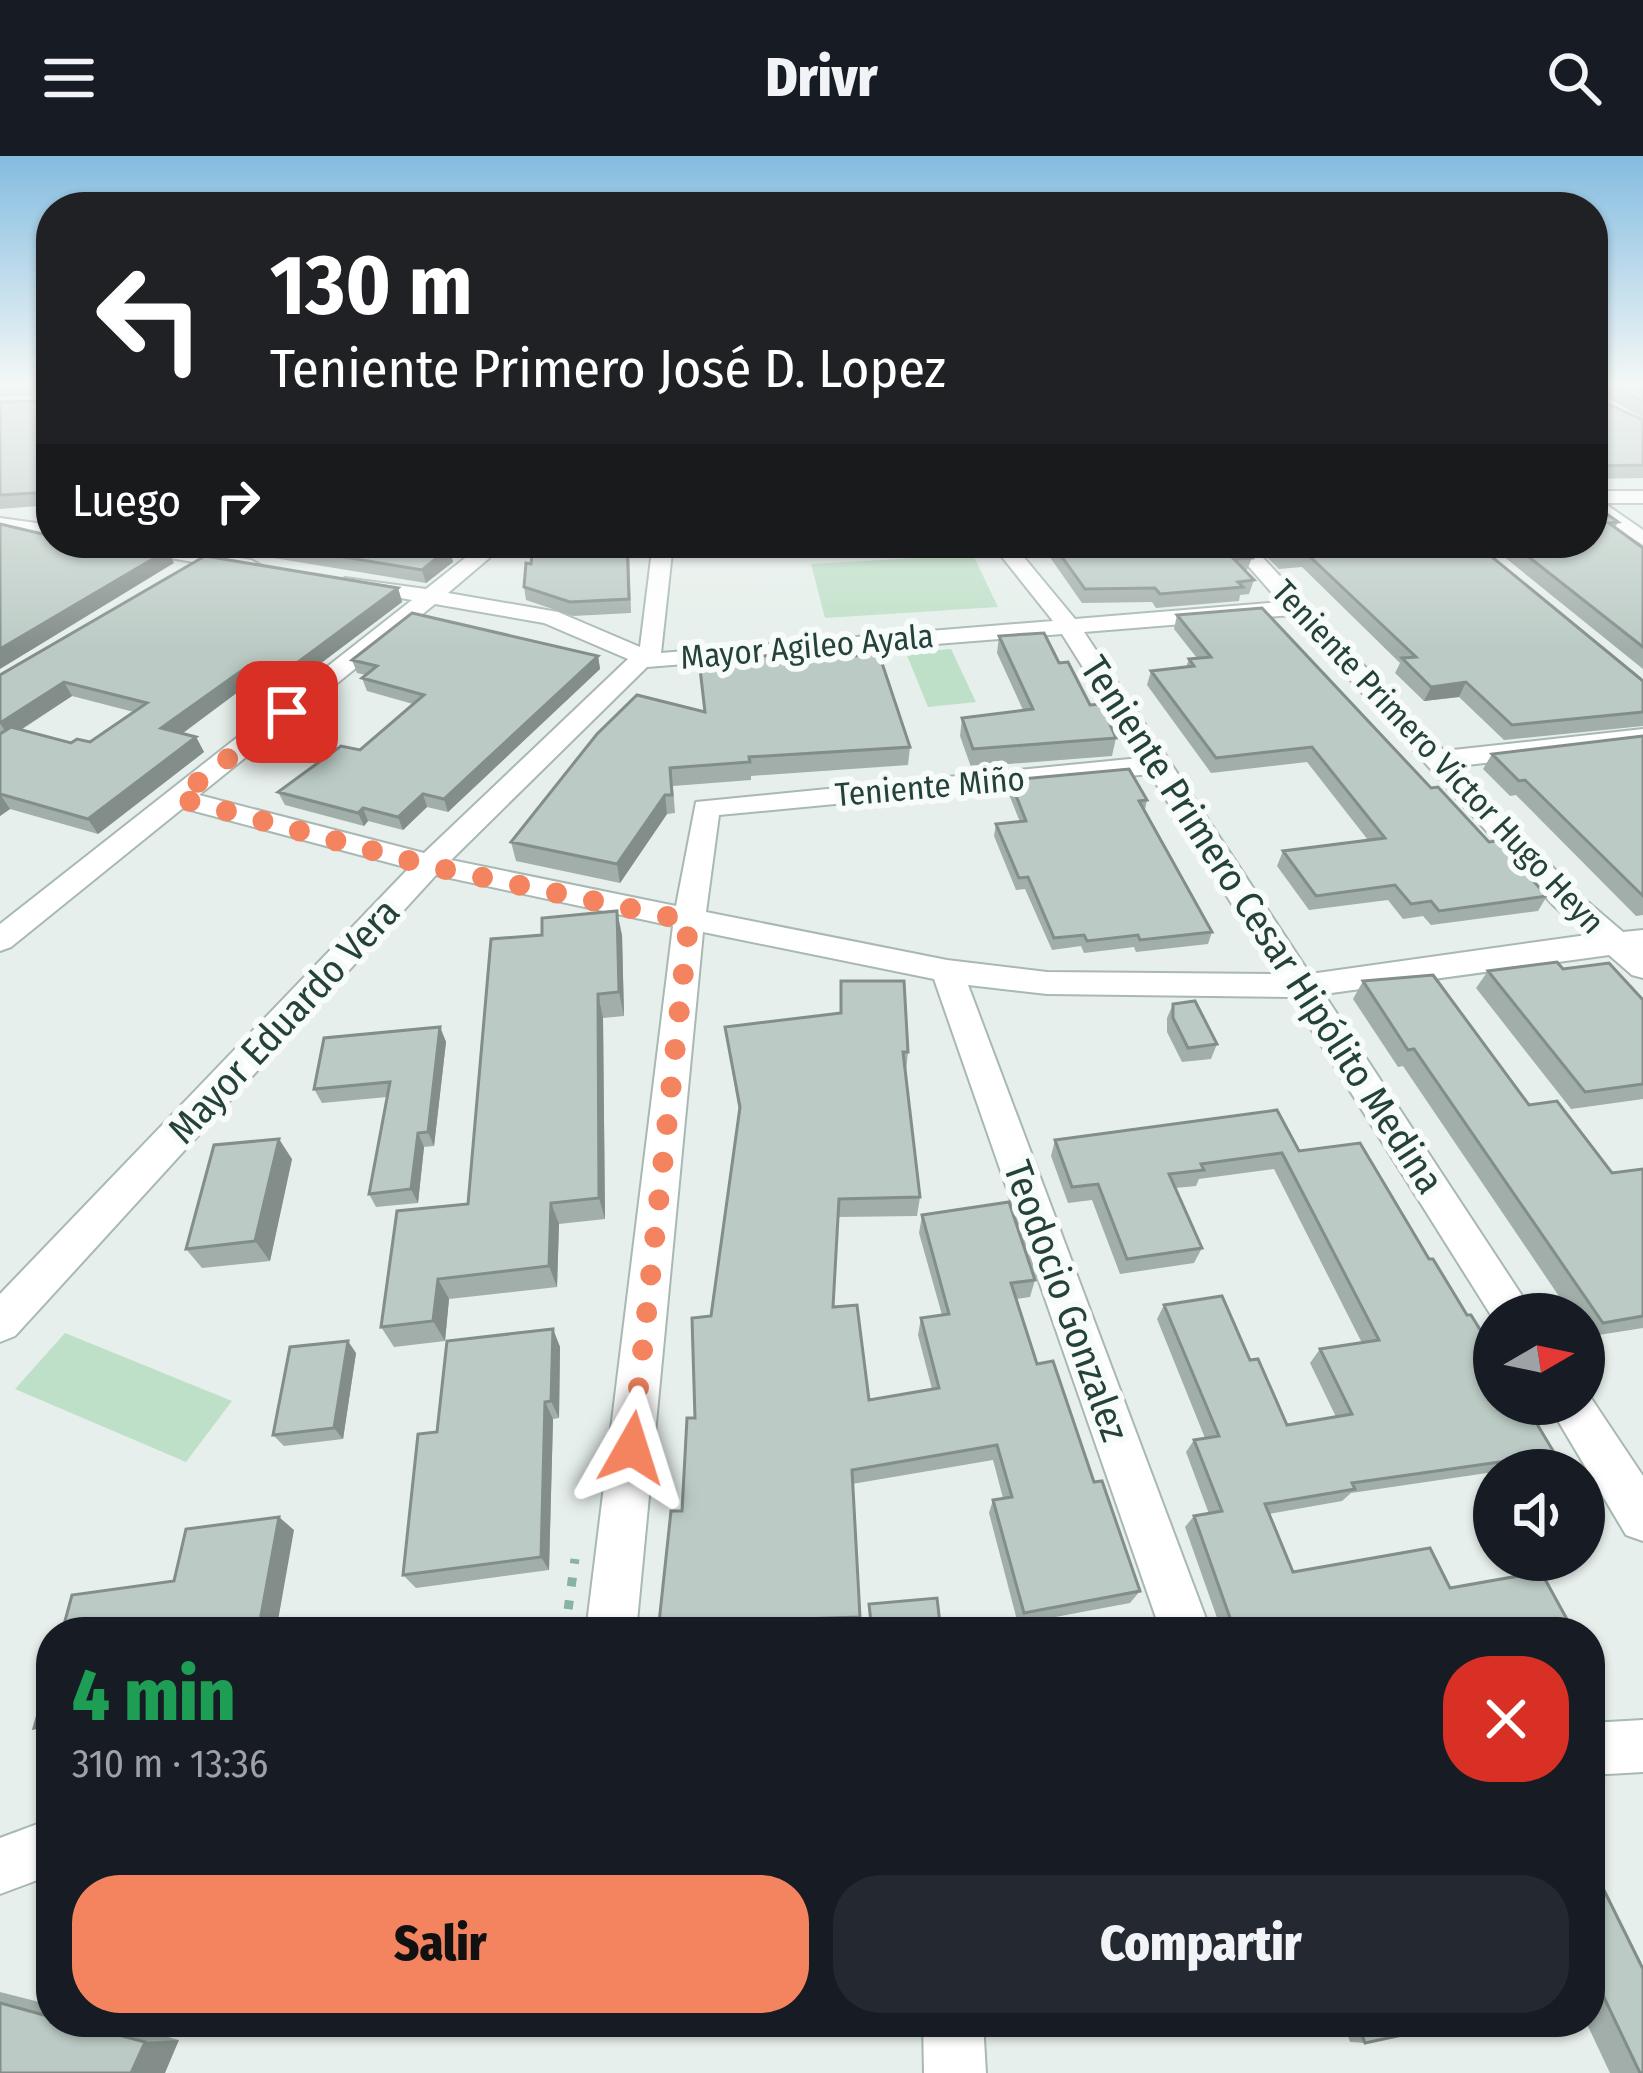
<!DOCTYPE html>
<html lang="es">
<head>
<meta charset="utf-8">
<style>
  body { margin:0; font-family:"Fira Sans Condensed",sans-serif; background:#242831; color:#f1f3f6; height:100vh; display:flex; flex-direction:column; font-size:45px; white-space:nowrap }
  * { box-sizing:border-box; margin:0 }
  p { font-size:39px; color:#9ea1a6 }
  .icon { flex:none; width:66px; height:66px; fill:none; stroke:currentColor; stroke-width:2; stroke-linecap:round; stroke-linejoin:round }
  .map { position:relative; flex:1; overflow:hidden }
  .details { position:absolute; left:36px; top:1461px; width:1569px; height:420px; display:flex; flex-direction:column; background:#171b24; border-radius:48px; box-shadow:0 3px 9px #0004 }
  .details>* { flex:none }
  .banner { position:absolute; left:36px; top:36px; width:1572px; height:366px; border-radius:48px; box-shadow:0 3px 9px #0004; background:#202124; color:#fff; overflow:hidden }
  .needle { width:78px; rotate:81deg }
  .buttons { position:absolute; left:1473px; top:1137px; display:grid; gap:24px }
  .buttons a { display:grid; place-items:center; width:132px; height:132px; border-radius:50%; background:#171b24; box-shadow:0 3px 9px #0004; font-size:60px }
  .pin { position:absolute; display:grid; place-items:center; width:102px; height:102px; color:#fff; margin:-51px; border-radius:24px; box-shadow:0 6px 18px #0006 }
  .me { position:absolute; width:132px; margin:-66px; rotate:6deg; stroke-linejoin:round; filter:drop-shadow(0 0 9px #0008) }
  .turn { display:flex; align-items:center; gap:42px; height:252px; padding:0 36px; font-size:54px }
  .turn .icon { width:156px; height:156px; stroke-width:2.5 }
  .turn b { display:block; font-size:84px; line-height:102px }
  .then { display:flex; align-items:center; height:114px; padding:0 36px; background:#0003; gap:24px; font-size:45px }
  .round { display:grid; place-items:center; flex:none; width:126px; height:126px; border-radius:48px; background:#242831 }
  .headline { display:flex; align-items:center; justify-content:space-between; height:204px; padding:0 36px }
  h1 { font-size:72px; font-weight:800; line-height:90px; color:#1e9e55 }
  .action { display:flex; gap:24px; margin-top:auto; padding:24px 36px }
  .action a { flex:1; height:138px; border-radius:48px; background:#f4845f; color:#111; font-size:48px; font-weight:800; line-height:138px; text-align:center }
  .action a+a { background:#242831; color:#f1f3f6 }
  header { display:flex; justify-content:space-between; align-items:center; height:156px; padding:0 36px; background:#171b24; font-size:54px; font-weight:800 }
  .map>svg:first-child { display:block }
  .green { fill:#bfe0c8 }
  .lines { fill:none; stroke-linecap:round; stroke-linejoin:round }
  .minor-casing { stroke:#a8b8b2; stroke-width:4 }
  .path-far1 { stroke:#86b3a5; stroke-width:3; stroke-dasharray:3 4.5; stroke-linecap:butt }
  .path { stroke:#86b3a5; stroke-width:9; stroke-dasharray:9 14; stroke-linecap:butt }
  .minor { fill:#fff; fill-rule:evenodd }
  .wall { fill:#a1aea9; fill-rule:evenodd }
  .shaded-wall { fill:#838d89 }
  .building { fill:#bbcac4; stroke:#838d89; stroke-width:3 }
  .route { stroke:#f4845f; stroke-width:21; stroke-dasharray:0 37.8 }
  .labels { text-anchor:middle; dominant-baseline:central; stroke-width:12; stroke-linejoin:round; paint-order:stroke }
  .far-street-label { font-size:33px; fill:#24423a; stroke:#f7fbf9 }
  .street-label { font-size:39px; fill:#24423a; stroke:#f7fbf9 }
</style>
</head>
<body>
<header><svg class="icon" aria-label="menu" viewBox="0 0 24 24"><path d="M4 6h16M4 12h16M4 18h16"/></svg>Drivr<svg class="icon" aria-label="search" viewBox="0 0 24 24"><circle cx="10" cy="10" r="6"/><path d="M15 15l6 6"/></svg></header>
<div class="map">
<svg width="1643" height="1917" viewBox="0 0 1643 1917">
  <rect width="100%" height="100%" fill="#e6efeb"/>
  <path class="green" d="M973,399L998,451L825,462L811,408Z
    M951,493L976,546L928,551L906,497Z
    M65,1177L232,1245L186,1306L15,1233Z"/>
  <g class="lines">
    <g class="minor-casing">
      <path id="minor" d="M1593,226H1643V233L1593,234Z
        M1593,335H1643V347H1604L1643,374V389L1593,357Z
        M0,362L51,369V381L0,374Z
        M108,387H154L251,404L262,410L251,416L118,393Z
        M484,387H507L448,437L558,456L640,491L653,387H673L661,497L1053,465L991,387H1012L1075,463L1280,446L1228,387H1249L1444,595L1643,573V589L1458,610L1575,735L1623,776L1643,774V822L1632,819L1609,799L1324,838L1534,1158H1494V1164L1291,841L1047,838L968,829L1211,1476H1161L934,823L703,776L636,1476H586L673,770L436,719L15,1180L0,1186V1138L409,712L183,652L11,791L0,795V768L412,444L345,432V422L426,433ZM435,448L544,467L628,503L424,697L199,639ZM1292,459L1553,749L1587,779L1310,818L1084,476ZM1062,478L1140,602L696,646L676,750L451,704L647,511ZM1150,618L1276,818L1047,816L947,804L706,756L719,659Z
        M1585,1233L1643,1320V1385L1626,1379L1548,1248H1584Z
        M1643,1564V1616L1590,1619V1567Z
        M51,1663V1719L0,1738V1682Z
        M923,1866H983L986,1917H924Z"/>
    </g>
    <path class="path-far1" d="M0,245L51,244"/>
    <path class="path" d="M565,1476L575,1403"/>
    <use href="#minor" class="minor"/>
  </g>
  <path class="wall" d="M0,226H51V349L0,353V246L45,245L50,241L49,239L0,241Z
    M1593,226L1597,243L1643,264V322L1593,323Z
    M1607,226H1643V262L1601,238Z
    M1593,348L1618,366L1615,372L1643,392V513L1487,387H1593Z
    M228,387H461L450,396L453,406L426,427L231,395Z
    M629,387L631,457L573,460L526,444L524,431L531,408Z
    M740,387H779V389L741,391Z
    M1040,387H1239L1252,402L1246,416L1254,424L1249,438L1240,439L1239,445L1156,452L1152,446L1082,447Z
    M1253,387H1475L1643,525V570L1504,584L1459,541L1424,545L1395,517L1400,507L1302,411L1279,413Z
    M398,432L402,446L288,532L254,524L182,578L196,581L204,596L98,678L10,653L0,660V519ZM72,540L134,556L90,586L71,587L21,574Z
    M1177,459L1431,632L1547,740L1538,755L1431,769L1423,760L1403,763L1388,744L1309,754L1277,710L1283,695L1368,684L1307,606L1211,617L1147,529L1151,515L1186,511L1189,503L1197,502L1174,473Z
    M999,480L1059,507L1116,582L1112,600L971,611L960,580L962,562L1023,554L997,497Z
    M598,500L600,513L448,656L427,651L403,674L368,665L364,670L285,649L278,636L360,594L413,548L367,535L362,522L366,519L357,517L352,504Z
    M842,501L910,591L908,609L751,620V624L673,630L675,657L667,658L620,727L516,705L511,686L705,556Z
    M1643,580V759L1636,760L1516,639L1510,640L1483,613L1492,598Z
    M1010,624L1147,644L1145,654L1212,776L1208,788L1136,796L1134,791L1084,797L1081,790L1052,794L1025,733L1016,734L994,680L996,668L1020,666L1008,636Z
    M542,779H622L624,860L603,862L605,1063L559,1068L557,1131L449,1143L445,1185L394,1191L381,1171L468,1048Z
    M1563,813L1643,844V943L1571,953L1476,832L1488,815Z
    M1363,825L1529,949L1612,1017L1643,1013V1172L1586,1181L1584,1178V1158H1571L1403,910L1398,911L1353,843Z
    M1173,848L1217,888L1211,903L1182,906L1167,876V862Z
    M440,871L446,886L434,990L424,991L418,1047L376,1051L369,1038L387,941L322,947L314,933Z
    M725,871L908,896L906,915L920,1041L917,1060L838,1061L834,1151L869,1244L932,1233L918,1179L921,1162L942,1159L919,1077L922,1059L1035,1124L1030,1141L1016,1143L1037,1208L1094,1326L1140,1435L1130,1447L1018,1468L989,1357L993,1344L1003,1342L993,1304L852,1328L860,1461L858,1472L744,1476H658L682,1355L739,956Z
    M1055,984L1299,995L1429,1103L1467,1159L1555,1298L1538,1310L1511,1314H1494V1316L1351,1337L1342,1345L1269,1358L1293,1416L1450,1432L1574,1476H1222L1185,1371L1194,1360L1209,1358L1186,1296L1194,1284L1205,1282L1157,1163L1164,1149L1250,1204L1287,1269L1336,1261L1310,1207L1320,1193L1362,1187L1274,1013L1199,1023L1196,1030L1175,1032L1202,1092L1194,1107L1120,1118L1092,1044L1068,1047L1051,1000Z
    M292,1003L270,1105L202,1112L186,1093Z
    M553,1173L560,1191L559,1262L553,1263L549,1414L416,1432L403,1419L437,1276Z
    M356,1197L343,1283L284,1290L273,1279Z
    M51,1513V1577L34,1572Z
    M1590,1706L1643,1917H1610L1586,1866H1590Z
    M0,1836L51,1849V1866H113L179,1884L0,1917Z
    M1343,1866H1448L1365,1887L1350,1886Z"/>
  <path class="shaded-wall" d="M440,387H461L450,396L453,406L426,427L422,414L436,390Z
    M168,394L174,407L0,513V493Z
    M398,432L402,446L288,532L282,518Z
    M598,500L600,513L448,656L444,643Z
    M248,510L254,524L169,587L161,572Z
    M64,526L72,540L9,581L0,567Z
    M1466,526L1459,541L1424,545L1431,531Z
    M196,581L204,596L98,678L88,663Z
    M0,638L10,653L0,660Z
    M423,638L427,651L403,674L398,661Z
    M665,639L667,658L620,727L617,708Z
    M363,652L368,665L364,670L358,657Z
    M617,755L622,779L624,860L619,836Z
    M598,838L603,862L605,1063L599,1042Z
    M440,871L446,886L434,990L428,976Z
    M418,977L424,991L418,1047L411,1033Z
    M279,983L292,1003L270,1105L255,1085Z
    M551,1047L559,1068L557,1131L549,1110Z
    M438,1123L449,1143L445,1185L433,1165Z
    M553,1173L560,1191L559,1262L551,1245Z
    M348,1185L356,1197L343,1283L334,1272Z
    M545,1246L553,1263L549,1414L541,1401Z
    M279,1361L294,1374L276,1476H258Z
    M179,1884L165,1917H131L145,1886Z"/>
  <path class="building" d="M0,226H51V336L0,339V246L45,245L50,241L45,227L0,229Z
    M1593,226H1595L1597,243L1643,264V309L1593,310Z
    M1607,226H1643V246Z
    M1593,348L1618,366L1609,367L1643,392V491L1511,387H1593Z
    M0,368L51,380V387L91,389L94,387H135L168,394L0,493Z
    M259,387H440L436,390L449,392L422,414Z
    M533,387H627L629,443L570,446L524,431L526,407L531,408Z
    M1052,387H1239L1252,402L1234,403L1254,424L1238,426L1243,431L1160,438L1155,432L1085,433Z
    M1272,387H1475L1643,525V556L1512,569L1466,526L1431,531L1402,502L1416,501L1306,397L1284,399Z
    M205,400L398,432L282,518L248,510L161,572L196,581L88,663L0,638V578L11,571L71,587L77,583L90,586L147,547L64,526L0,567V519Z
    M1262,452L1431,632L1438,631L1489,686L1497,685L1547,740L1439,755L1431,745L1411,748L1395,729L1316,740L1283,695L1385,682L1312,591L1216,602L1151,515L1194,510L1189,503L1211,501L1177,459Z
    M412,457L598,500L444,643L423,638L398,661L363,652L358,657L278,636L341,590L360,594L424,539L362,522L377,510L352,504Z
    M1044,477L1059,507L1068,506L1090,549L1101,548L1116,582L973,593L962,562L1033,553L999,480Z
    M841,495L842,501L879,498L910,591L749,601L750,606L670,612L672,639H665L617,708L511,686L597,578L637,539L705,556L699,504Z
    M1643,580V740L1525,624L1519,625L1492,598Z
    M1129,613L1147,644L1139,645L1212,776L1140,784L1138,779L1087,785L1084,779L1054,782L1028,721L1019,722L996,668L1026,665L1010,624Z
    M617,755L619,836L598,838L599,1042L551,1047L549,1110L438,1123L433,1165L381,1171L397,1055L468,1048L491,783L542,779V762Z
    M1557,806L1563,813L1609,807L1643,844V928L1585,936L1488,815Z
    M1433,819L1529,949L1557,945L1612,1017L1643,1013V1160L1603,1167L1414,893L1408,894L1363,825Z
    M841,825H904L908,896H903L920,1041L839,1043L833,1151L857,1149L869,1244L939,1232L921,1162L949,1158L922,1059L1009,1046L1035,1124L1011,1127L1037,1208L1053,1205L1094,1326L1102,1325L1140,1435L1024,1457L993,1344L1012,1341L997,1289L852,1314L860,1461L739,1465V1476H658L671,1355H682L687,1262H695L692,1162L711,1160L740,951L725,871L841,857Z
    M1195,845L1217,888L1188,892L1173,862V848Z
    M440,871L428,976L418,977L411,1033L369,1038L390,926L314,933L324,882Z
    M1277,954L1299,995L1360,987L1429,1103H1433L1467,1159H1471L1494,1196V1248H1525L1555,1298L1352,1327L1355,1333L1265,1348L1293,1416L1430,1392L1450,1432L1541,1416L1574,1476H1235L1194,1360L1222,1355L1194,1284L1219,1280L1164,1149L1222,1140L1250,1204L1258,1203L1287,1269L1352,1258L1320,1193L1379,1184L1282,997L1201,1008L1204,1014L1169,1018L1202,1092L1127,1103L1098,1028L1072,1031L1055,984Z
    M279,983L255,1085L186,1093L214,989Z
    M553,1173L551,1245L545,1246L541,1401L403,1419L418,1278L437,1276L447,1185Z
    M348,1185L334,1272L273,1279L290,1191Z
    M279,1361L258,1476H62L72,1439L174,1425L186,1373Z
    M937,1442L941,1476H872L869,1448Z
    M51,1513V1569L34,1572Z
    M1590,1706L1643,1813V1917H1640L1590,1812Z
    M0,1847L51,1861V1866H70L145,1886L131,1917H0Z
    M1357,1866H1448L1449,1869L1365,1887Z"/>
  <linearGradient id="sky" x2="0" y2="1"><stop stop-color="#84bce0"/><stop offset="0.46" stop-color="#f4f8f6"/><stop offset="1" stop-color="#f4f8f6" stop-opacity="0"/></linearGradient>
  <rect width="1643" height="495" fill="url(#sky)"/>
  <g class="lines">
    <path class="route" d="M287,556L178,642L429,710L689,765L632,1292"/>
  </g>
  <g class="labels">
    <g class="far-street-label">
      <text transform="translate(807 491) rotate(-5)">Mayor Agileo Ayala</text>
      <text transform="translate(1438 601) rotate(47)">Teniente Primero Victor Hugo Heyn</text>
      <text transform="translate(930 631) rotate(-5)">Teniente Miño</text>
    </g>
    <g class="street-label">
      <text transform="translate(1262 769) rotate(57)">Teniente Primero Cesar Hipólito Medina</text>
      <text transform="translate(284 865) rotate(-47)">Mayor Eduardo Vera</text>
      <text transform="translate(1066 1145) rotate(70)">Teodocio Gonzalez</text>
    </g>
  </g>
</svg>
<div class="buttons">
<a><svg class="needle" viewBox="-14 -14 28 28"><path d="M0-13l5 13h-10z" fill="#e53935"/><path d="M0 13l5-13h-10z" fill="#9ea1a6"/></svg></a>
<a><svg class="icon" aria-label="sound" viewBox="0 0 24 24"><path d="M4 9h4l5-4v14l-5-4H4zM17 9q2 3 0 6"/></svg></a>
</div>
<div class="pin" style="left:287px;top:556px;background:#d93025"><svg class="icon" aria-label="arrive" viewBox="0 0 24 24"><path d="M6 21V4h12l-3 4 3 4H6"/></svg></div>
<svg class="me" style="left:632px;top:1292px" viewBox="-20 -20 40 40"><path d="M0-17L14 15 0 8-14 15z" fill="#f4845f" stroke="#fff" stroke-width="4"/></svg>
<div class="banner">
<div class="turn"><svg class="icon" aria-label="left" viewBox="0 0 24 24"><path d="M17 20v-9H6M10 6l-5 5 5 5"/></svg><div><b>130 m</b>Teniente Primero José D. Lopez</div></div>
<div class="then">Luego<svg class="icon" aria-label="right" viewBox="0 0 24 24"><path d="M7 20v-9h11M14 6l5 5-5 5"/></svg></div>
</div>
<section class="details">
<div class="headline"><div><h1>4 min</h1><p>310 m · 13:36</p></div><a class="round" style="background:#d93025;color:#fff"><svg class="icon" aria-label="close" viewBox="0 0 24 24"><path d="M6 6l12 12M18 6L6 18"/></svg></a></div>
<div class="action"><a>Salir</a><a>Compartir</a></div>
</section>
</div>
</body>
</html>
